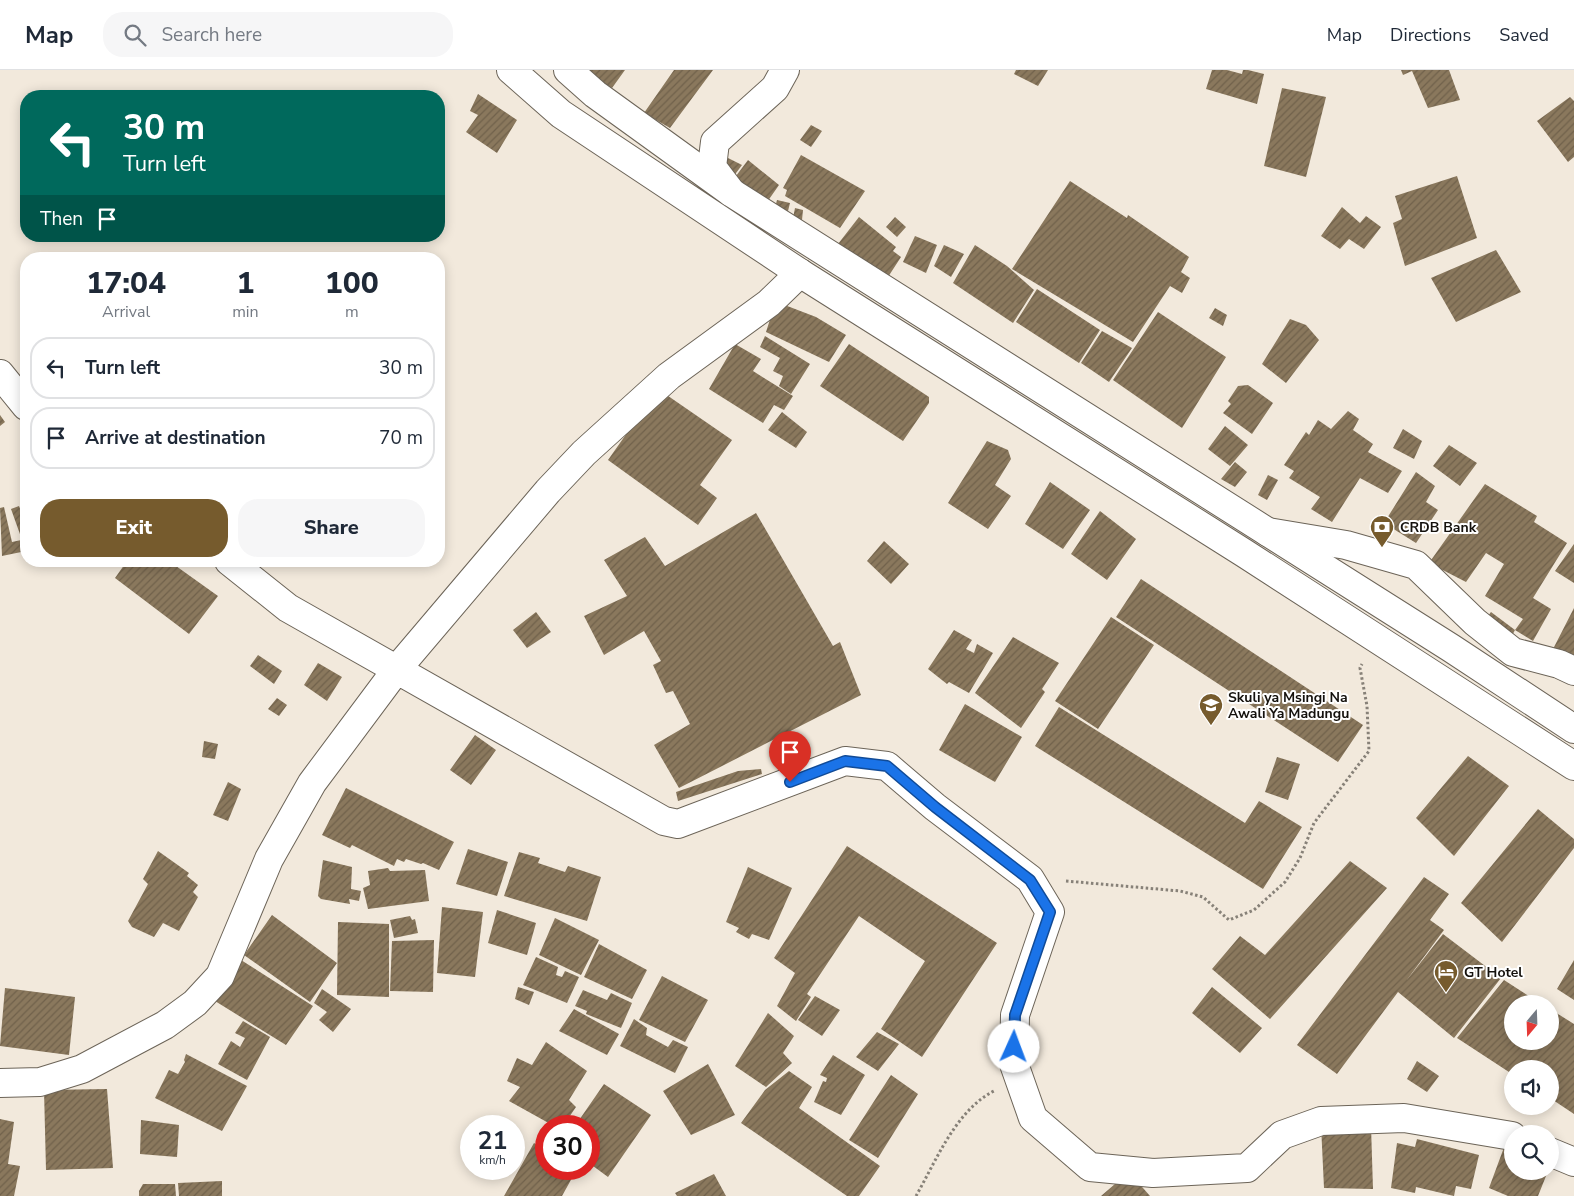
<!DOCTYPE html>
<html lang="en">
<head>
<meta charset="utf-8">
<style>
  body { margin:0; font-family:"Nunito Sans",sans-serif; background:#f6f6f7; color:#1f2937; height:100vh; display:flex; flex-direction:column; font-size:19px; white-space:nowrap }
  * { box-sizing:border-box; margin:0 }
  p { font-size:16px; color:#747a83 }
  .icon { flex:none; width:28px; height:28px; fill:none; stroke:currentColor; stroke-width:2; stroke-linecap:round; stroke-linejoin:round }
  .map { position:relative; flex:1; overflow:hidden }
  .drawer { position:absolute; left:20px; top:182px; width:425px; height:315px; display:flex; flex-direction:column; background:#fff; border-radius:20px; box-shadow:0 2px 12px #0003 }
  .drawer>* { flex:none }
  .hud { position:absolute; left:20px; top:20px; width:425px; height:152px; border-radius:20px; box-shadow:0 2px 12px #0003; background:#00695c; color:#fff; overflow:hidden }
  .needle { width:32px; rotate:199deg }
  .fabs { position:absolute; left:1504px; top:925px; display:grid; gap:10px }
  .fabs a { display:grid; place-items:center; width:55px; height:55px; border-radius:50%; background:#fff; box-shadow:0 2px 12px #0003; font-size:25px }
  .speed { position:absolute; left:460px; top:1045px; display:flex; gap:10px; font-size:25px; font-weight:700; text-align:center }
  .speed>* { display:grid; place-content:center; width:65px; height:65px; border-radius:50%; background:#fff; box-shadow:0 2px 12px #0003; line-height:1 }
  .speed small { font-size:12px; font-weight:400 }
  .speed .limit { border:8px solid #d22; background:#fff; color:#111 }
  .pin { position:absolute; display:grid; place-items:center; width:42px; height:42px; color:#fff; margin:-51px -21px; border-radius:50% 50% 50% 0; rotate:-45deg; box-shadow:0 0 5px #0007 }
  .pin .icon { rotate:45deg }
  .me { position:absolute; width:55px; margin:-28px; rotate:2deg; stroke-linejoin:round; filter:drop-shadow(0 0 4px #0008) }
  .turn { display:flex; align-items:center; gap:18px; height:105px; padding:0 20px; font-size:22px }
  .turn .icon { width:65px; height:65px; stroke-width:2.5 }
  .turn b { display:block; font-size:35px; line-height:42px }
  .then { display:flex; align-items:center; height:48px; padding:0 20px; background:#0003; gap:10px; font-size:19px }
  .eta { display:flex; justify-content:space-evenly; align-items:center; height:85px; text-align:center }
  .eta b { font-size:30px; font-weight:800; line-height:35px }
  .cta { display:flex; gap:10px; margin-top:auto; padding:10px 20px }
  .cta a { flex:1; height:58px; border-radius:20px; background:#765b2d; color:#fff; font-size:20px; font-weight:800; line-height:58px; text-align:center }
  .cta a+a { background:#f6f6f7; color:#1f2937 }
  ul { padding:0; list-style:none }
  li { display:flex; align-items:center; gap:15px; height:62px; margin:0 10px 8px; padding:0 10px; border:2px solid #e0e1e3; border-radius:20px }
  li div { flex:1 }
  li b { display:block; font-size:19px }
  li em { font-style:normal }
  header { display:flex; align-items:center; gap:30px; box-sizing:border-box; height:70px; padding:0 25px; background:#fff; border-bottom:1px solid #e0e1e3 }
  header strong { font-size:24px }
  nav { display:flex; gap:28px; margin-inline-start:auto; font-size:18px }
  .search { width:350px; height:45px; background:#f6f6f7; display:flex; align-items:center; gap:12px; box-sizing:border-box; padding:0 18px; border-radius:20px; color:#747a83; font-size:19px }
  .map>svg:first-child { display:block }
  .building { fill:url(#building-hatch) }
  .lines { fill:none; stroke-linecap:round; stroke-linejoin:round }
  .minor-casing { stroke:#6c6458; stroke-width:30 }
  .major-casing { stroke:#6c6458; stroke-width:30 }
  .path { stroke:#878178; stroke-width:3; stroke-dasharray:2.5 2.5; stroke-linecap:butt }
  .minor { stroke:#fff; stroke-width:28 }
  .major { stroke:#fff; stroke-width:28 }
  .route-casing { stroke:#114b97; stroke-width:12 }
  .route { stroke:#1a73e8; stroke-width:9 }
  .labels { text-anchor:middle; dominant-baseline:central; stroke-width:4; stroke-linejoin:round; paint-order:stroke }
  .poi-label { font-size:14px; font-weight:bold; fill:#14110d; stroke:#fff; text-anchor:start }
</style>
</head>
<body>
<header>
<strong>Map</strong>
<div class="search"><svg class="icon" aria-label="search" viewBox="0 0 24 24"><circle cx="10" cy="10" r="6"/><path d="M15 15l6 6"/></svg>Search here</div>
<nav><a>Map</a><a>Directions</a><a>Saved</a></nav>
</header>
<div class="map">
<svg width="1574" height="1126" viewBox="0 0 1574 1126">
  <defs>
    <pattern id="building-hatch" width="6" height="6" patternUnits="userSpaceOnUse" patternTransform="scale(1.25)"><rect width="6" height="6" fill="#8a785d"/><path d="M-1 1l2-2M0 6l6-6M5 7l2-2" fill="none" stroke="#70614b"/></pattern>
  </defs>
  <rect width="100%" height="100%" fill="#f2e9dc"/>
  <path class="building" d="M588,0H625L612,18L586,2Z
    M674,0H713L670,58L644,43Z
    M1016,0H1048L1038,16L1014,4Z
    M1212,0H1227L1242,4L1243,0H1248L1264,4L1257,34L1206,19Z
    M1401,0H1449L1460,30L1428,38L1412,1L1403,5Z
    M1282,18L1326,27L1306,107L1264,96Z
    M478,24L517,50L497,83L466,62L478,45L470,41Z
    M1570,27L1574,31V87L1568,92L1537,51Z
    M811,55L822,61L811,77L800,70Z
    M801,85L865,121L840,158L785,126L787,120L783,118Z
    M726,87L742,95L733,107L719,100Z
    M748,90L779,115L765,135L733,110Z
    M1457,106L1477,168L1405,196L1393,153L1402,149L1395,126Z
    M1070,111L1127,148L1128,145L1189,187L1181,202L1190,208L1182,223L1170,216L1133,272L1012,199Z
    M777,130L790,133L788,141L775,138Z
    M1342,137L1360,153L1366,146L1381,157L1364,179L1349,169L1340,179L1321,166Z
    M795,138L803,140L802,150L793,148Z
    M859,147L896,177L893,181L901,187L888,207L838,174Z
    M895,147L906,157L897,167L886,157Z
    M915,166L937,175L926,203L903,192Z
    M944,175L964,184L951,207L934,196Z
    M975,175L1007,196L1034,220L1013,253L953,213Z
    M1496,180L1521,222L1456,252L1431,208Z
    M1037,219L1100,260L1079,293L1016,252Z
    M782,234L816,247L846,265L829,292L766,262L773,240Z
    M1215,238L1227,245L1223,256L1209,248Z
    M1158,242L1226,287L1182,358L1113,310Z
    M1290,249L1306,255L1319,270L1286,313L1262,294Z
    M1102,261L1132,278L1109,312L1081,293Z
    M765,266L810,294L791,324L779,316L783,306L773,301L780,288L760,277Z
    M735,274L761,289L753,301L793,326L784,340L774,335L763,353L709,319Z
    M849,274L929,327V333L903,371L820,316Z
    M1248,315L1273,333L1252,364L1223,343L1231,334L1228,331L1238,316Z
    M658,319L732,370L700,415L717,428L698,455L608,390Z
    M1348,341L1359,349L1353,360L1373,374L1368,382L1402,401L1388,423L1360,408L1332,452L1311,439L1320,427L1289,408L1294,401L1284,395L1306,362L1309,365L1318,350L1331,359Z
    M782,342L807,362L796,378L768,360Z
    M0,345L5,352L0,356Z
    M1225,356L1248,375L1230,396L1208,379Z
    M1403,359L1422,371L1414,389L1393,378Z
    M987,371L1008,380L1011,389L995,415L1011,426L988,459L948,433Z
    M1449,375L1477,393L1460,416L1433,396Z
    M1235,392L1247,402L1235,417L1221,409Z
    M1416,402L1435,416L1426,432L1438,440L1416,473L1384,453Z
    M1268,405L1278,410L1267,430L1258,425Z
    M1050,412L1090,440L1063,479L1025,454Z
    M1485,414L1537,446L1534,452L1567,473L1533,528L1551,539L1533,571L1515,560L1523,549L1485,526L1504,494L1486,483L1466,512L1429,493Z
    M19,436L26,455V465L21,467L11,439Z
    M4,437L12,472L26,469V481L2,486L0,438Z
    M1100,441L1136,469L1107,510L1071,484Z
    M756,443L833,576L840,572L861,625L679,718L654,675L690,654L673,621L666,623L653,595L661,591L644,561L604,585L584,546L627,526L604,490L645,467L665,496Z
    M884,471L909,494L891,514L867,491Z
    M1574,474V513L1555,501Z
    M127,491H169L218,526L189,564L115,508Z
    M1141,509L1363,655L1338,692L1116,547Z
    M1574,538V591L1552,581Z
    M536,542L551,562L527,578L513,560Z
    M1491,542L1515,560L1509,571L1483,553Z
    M1111,547L1154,575L1098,659L1055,631Z
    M954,560L972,570L966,579L974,583L977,574L993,583L969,623L949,612L947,614L928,599Z
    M1013,567L1059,593L1042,619L1045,622L1021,658L975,623Z
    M258,585L282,601L274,614L250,596Z
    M318,593L342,607L327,631L304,615Z
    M277,628L287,635L279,646L268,639Z
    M965,634L1022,667L995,712L939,680Z
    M1059,637L1245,753L1259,731L1302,757L1263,819L1035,676Z
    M475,665L496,680L471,715L450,700Z
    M204,671L218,674L215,689L202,687Z
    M1468,686L1509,716L1454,786L1416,748Z
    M1277,687L1300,694L1288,730L1265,722Z
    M761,699L762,704L678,731L676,722L738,701Z
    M228,712L241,719L228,751L213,745Z
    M346,718L454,772L439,800L423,793L421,794L406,789L404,792L397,789L394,796L352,775L350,778L322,765Z
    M1538,739L1574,769V778L1502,872L1461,833Z
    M847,776L997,873L922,987L881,959L925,891L859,846L807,924L811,927L796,951L777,936L795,903L774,888Z
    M468,779L508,792L497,826L456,814Z
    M158,781L189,803L187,806L198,815L193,822L198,827L179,861L163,853L154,867L132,857L128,851L148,814L143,809Z
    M519,782L540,788L538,793L565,802L568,796L601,807L587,851L504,826Z
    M323,790L352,797L351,819L361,821L359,831L349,829L350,834L321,829L318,826Z
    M1350,791L1387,818L1270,949L1212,899L1240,866L1265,885Z
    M748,797L792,818L769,870L752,864L749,869L736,862L739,858L726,852Z
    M388,798L390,801L425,800L429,831L368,839L363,818L370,815L368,801Z
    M1424,807L1449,824L1430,850L1444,860L1406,911L1443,864L1501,908L1454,968L1398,922L1337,1004L1297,975Z
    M442,837L483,842L475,907L437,903Z
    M497,840L536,853L527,885L488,873Z
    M272,845L337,893L310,932L244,885Z
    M410,846L412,850L415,849L418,863L394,868L390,850Z
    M555,848L599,870L581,905L539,885Z
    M338,852L389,854V927L337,925Z
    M434,870L433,922L390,921L392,871Z
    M599,874L647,900L632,929L584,907Z
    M536,887L558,897L556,905L562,907L565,901L579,907L567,933L523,915Z
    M241,890L313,936L286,975L215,931Z
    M1574,890V930L1557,919Z
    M662,906L708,930L685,972L639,950Z
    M1504,910L1541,934H1512V971H1550V939L1574,954V1044L1550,1028V999H1512V1004L1457,968Z
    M518,917L534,922L529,935L515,929Z
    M1212,917L1262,958L1240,983L1192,943Z
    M5,918L75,927L69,985L0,976Z
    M322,919L351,939L333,962L319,950L327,942L314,933Z
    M583,920L607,930L611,923L632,933L621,958L586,944L587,941L575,936Z
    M815,926L840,940L822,966L798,950Z
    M574,939L619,964L607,985L559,961Z
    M768,943L794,966L783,983L792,993L766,1017L735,996Z
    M634,949L647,958L646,965L668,977L673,970L688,977L675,1003L620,976Z
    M243,951L270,967L247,1010L218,994L231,971L240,977L245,968L235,963Z
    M877,962L899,974L878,1001L856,987Z
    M546,972L587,1001L569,1030L576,1037L563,1056H554L509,1031L520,1017L507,1011L517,988L532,995Z
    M186,984L247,1016L222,1061L155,1028L169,1000L178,1004L185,992L184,990Z
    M833,985L865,1005L841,1045L814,1032L823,1011L826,1012L827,1008L820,1005Z
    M1417,991L1439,1006L1427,1022L1407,1009Z
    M708,994L735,1045L691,1065L663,1021Z
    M789,1001L812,1017L799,1038L880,1096L859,1126H847L741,1053L765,1020Z
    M891,1005L918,1024L878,1088L849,1070Z
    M604,1014L651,1045L608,1107L589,1093V1056H575Z
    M107,1019L113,1098L46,1100L44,1020Z
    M0,1049L14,1052L8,1094L20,1096L14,1126H0Z
    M141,1050L179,1055L177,1087L140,1084Z
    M1321,1055L1371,1056L1373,1119L1324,1118Z
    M1417,1069L1479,1085L1471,1119L1456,1116L1454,1126L1416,1117L1415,1123L1391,1118L1397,1073L1415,1077Z
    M1506,1072L1512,1075V1101H1548L1538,1126H1508L1489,1118Z
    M534,1073L546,1080V1099H577L562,1126H504Z
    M1129,1102L1150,1126H1101Z
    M714,1104L726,1126H677L675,1123Z
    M222,1111V1126H179L178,1113Z
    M143,1114H175L176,1126H139V1121Z"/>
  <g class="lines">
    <g class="minor-casing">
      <path id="minor" d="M731,122L712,97L715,72L775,18L785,0
        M0,304L26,336
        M1268,462L1346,475L1416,495L1475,552L1513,582L1559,594L1574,601
        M229,491L288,538L664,751L678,754L845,691L887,696L935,737L1030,809L1050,842L1015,945L1014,994L1033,1048L1090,1097L1153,1103L1247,1098L1282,1065L1321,1051L1404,1048L1512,1066
        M0,1013L40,1012L82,999L165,955L195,933L220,906L269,789L312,713L397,599L548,421L584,383L669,306L769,233L800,203
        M1550,1082L1574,1092"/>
    </g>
    <g class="major-casing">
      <path id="major" d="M511,0L561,44L800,203L1244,483L1574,696
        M568,0L595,24L732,123L1451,578L1574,659"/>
    </g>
    <path class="path" d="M1066,811L1180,821L1203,827L1229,850L1254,840L1285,812L1300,788L1314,753L1369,681L1367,636L1360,598L1362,594
      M916,1126C936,1091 956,1040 994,1021"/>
    <use href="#minor" class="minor"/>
    <use href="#major" class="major"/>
  </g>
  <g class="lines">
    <g class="route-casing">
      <path id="route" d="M790,712L845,691L887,696L935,737L1030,810L1050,842L1015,945L1014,977"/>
    </g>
    <use href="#route" class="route"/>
  </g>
  <defs>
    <g id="bank-pin" transform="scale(1.25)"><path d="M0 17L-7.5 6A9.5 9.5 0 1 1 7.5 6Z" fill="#765b2d" stroke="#fff"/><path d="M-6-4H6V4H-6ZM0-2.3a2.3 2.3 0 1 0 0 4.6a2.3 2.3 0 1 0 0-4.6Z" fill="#fff"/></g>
    <g id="school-pin" transform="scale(1.25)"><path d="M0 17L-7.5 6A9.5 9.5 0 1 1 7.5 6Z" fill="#765b2d" stroke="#fff"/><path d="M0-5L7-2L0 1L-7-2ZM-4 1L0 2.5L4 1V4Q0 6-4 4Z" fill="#fff"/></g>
    <g id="hotel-pin" transform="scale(1.25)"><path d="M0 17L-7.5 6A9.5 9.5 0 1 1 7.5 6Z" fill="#765b2d" stroke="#fff"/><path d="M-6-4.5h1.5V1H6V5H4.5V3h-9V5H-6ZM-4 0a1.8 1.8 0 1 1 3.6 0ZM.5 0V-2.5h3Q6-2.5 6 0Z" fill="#fff"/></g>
  </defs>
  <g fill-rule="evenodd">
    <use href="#bank-pin" x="1382" y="457"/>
    <use href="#school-pin" x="1211" y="635"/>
    <use href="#hotel-pin" x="1446" y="902"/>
  </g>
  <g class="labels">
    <g class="poi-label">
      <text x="1400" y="457">CRDB Bank</text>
      <text x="1228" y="627">Skuli ya Msingi Na<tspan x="1228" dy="16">Awali Ya Madungu</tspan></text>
      <text x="1464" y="902">GT Hotel</text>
    </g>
  </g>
</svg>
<div class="fabs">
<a><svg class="needle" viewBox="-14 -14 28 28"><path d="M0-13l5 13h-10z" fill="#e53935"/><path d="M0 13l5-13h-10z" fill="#747a83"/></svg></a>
<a><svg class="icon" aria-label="sound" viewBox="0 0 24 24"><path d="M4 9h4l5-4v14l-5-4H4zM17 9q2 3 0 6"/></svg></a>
<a><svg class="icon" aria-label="search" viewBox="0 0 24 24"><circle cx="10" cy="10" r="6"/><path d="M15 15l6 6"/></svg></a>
</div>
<div class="speed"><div>21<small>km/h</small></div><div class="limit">30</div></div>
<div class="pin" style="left:790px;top:712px;background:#d93025"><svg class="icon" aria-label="arrive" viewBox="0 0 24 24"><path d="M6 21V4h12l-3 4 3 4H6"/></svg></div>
<svg class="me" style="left:1014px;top:977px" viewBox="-20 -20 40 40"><circle r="19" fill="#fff"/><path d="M0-13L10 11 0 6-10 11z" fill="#1a73e8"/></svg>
<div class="hud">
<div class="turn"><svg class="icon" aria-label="left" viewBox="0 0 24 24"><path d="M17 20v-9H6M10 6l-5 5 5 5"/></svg><div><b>30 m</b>Turn left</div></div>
<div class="then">Then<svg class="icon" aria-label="arrive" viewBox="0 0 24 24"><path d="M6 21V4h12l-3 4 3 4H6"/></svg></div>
</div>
<section class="drawer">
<div class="eta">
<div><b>17:04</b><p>Arrival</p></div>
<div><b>1</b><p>min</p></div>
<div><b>100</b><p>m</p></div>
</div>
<ul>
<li><svg class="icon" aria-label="left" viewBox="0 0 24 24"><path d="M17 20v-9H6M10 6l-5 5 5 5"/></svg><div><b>Turn left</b></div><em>30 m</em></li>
<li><svg class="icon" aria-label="arrive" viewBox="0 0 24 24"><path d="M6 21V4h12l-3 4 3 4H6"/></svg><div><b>Arrive at destination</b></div><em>70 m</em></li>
</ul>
<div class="cta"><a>Exit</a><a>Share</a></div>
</section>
</div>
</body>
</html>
